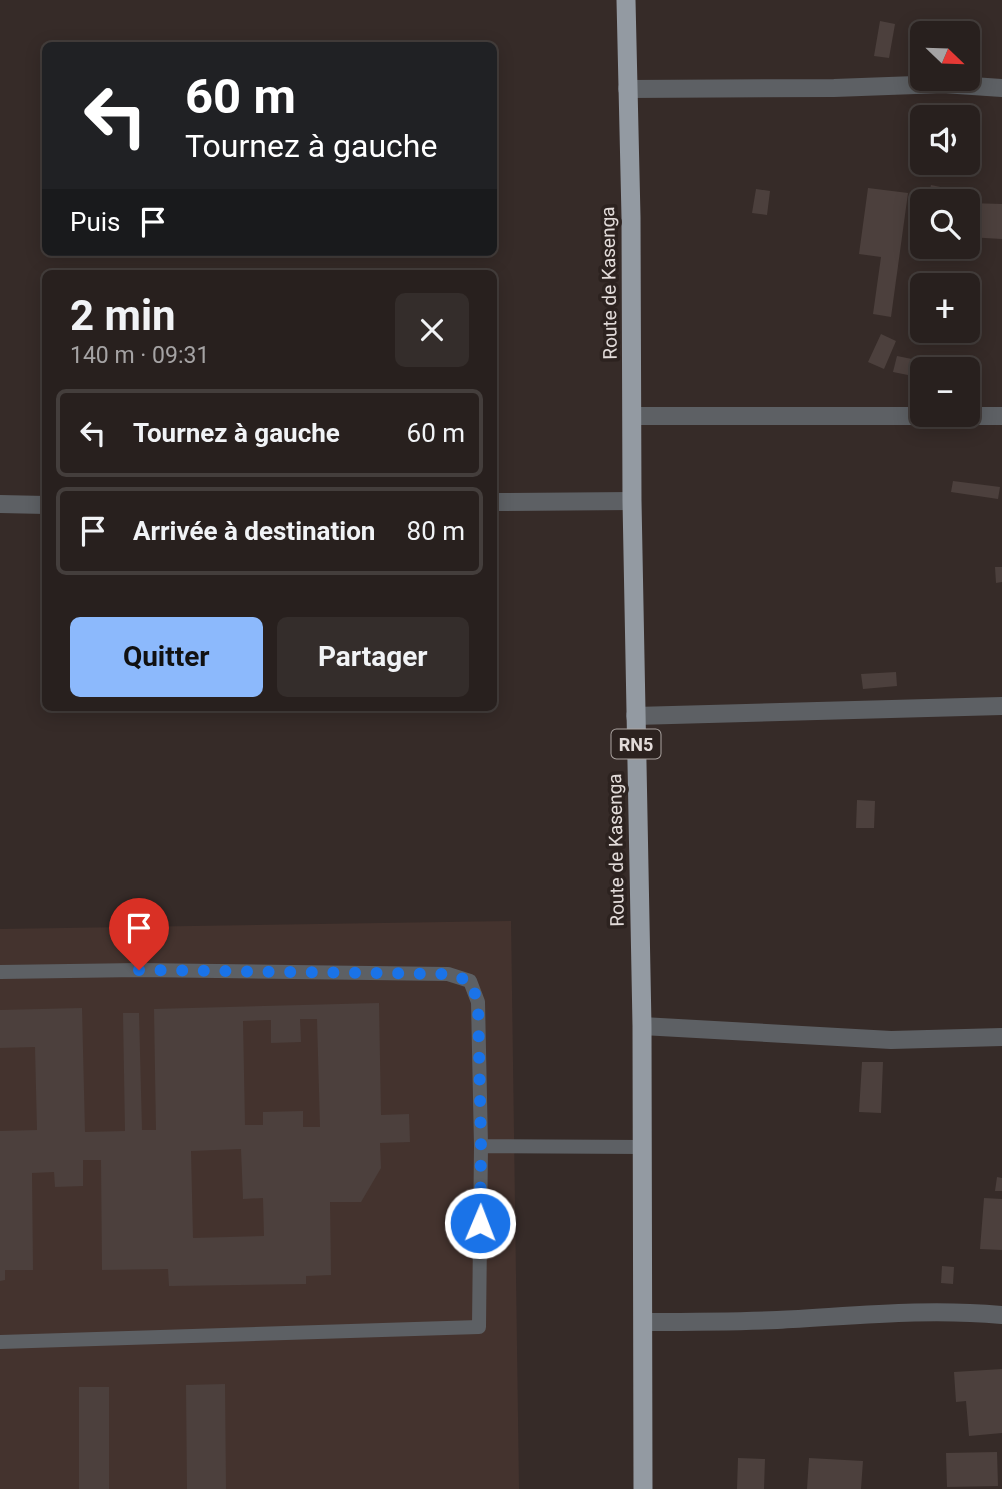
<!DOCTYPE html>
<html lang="fr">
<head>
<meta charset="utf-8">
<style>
  body { margin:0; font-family:Roboto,sans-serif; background:#342d2b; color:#f1f3f6; height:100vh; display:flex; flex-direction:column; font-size:26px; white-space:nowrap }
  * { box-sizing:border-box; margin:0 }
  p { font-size:23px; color:#a5a3a4 }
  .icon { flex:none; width:38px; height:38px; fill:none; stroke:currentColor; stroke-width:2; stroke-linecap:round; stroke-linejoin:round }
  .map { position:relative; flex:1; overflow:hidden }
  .drawer { position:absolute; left:42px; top:270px; width:455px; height:441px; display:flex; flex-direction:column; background:#28201e; border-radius:10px; box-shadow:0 4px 18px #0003,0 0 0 2px #443e3c }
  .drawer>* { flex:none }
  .banner { position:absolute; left:42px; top:42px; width:455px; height:214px; border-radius:10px; box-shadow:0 4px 18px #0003,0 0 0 2px #443e3c; background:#202124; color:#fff; overflow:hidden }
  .needle { width:46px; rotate:113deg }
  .buttons { position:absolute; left:910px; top:21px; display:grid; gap:14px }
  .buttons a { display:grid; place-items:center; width:70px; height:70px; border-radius:10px; background:#28201e; box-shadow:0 4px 18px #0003,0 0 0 2px #443e3c; font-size:35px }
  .pin { position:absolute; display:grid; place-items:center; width:60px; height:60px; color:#fff; margin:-72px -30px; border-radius:50% 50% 50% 0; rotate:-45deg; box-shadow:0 0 7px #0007 }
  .pin .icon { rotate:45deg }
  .me { position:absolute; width:77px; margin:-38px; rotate:1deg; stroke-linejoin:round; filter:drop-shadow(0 0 5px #0008) }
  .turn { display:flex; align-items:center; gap:24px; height:147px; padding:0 28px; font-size:32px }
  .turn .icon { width:91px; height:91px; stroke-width:2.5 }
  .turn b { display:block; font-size:49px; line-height:60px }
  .then { display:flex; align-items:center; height:66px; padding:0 28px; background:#0003; gap:14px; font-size:26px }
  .round { display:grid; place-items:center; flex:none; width:74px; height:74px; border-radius:10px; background:#342d2b }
  .overview { display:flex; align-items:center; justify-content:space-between; height:119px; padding:0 28px }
  h1 { font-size:42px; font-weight:700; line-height:52px }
  .primary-button { display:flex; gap:14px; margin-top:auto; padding:14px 28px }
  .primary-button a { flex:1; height:80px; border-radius:10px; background:#8cb9fc; color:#111; font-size:28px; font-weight:700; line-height:80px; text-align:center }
  .primary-button a+a { background:#342d2b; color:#f1f3f6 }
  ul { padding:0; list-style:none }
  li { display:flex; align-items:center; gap:21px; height:88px; margin:0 14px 10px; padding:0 14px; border:4px solid #443e3c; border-radius:10px }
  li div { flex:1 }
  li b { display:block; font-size:26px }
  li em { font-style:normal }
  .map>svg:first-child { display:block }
  .built { fill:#44332e }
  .building { fill:#4c403d; fill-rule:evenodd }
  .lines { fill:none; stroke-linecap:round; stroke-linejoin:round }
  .service { stroke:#5d6064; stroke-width:14 }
  .minor { stroke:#5d6064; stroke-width:18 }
  .trunk { stroke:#939aa2; stroke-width:19 }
  .route { stroke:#1a73e8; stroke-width:12; stroke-dasharray:0 21.6 }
  .labels { text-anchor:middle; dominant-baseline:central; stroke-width:7; stroke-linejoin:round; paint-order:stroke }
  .shield { fill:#2c221f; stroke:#aba4a1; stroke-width:2 }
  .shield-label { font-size:18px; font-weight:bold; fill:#e2dbd9 }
  .street-label { font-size:19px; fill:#e2dbd9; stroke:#2c221f }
</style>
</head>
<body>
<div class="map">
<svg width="1002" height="1489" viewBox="0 0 1002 1489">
  <rect width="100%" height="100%" fill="#362b28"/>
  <path class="built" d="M511,921L519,1489H0V929Z"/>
  <path class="building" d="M880,21L895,24L889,58L874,56Z
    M931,185L945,188L941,201H927Z
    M868,188L908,193L891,317L873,314L881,257L859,254Z
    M756,189L770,191L767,215L752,213Z
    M968,203L1002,204V239L968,237Z
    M881,334L896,341L884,369L868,362Z
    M897,356L912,359L908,375L893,372Z
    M953,481L1000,487L998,499L951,492Z
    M995,567H1002V582L996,583Z
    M896,672L897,686L863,689L861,674Z
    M857,800L875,801L874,828H856Z
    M379,1003L381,1115L409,1114L410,1142L380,1143L381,1168L361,1202H330L331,1275L306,1276V1284L169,1286L168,1269L102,1270L101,1160H83V1186L55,1187L54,1172L32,1173L33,1270H5V1280L0,1281V1131L37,1130L35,1047L0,1048V1010L82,1008L85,1132L125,1131L123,1013H139L142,1130H156L154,1009ZM300,1019H317L320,1127H303V1111L263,1112V1125H245L243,1021L271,1020V1043L301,1042ZM241,1149L243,1199L263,1198L264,1236L193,1238L191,1151Z
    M862,1062H883L881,1113L859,1112Z
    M997,1177L1002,1178V1191H995Z
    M984,1198L1002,1199V1250L980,1249Z
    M942,1266L954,1267L953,1284L941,1283Z
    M1002,1369V1433L969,1436L966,1401L956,1402L954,1372Z
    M225,1384L226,1489H187L186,1385Z
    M79,1387H109V1489H79Z
    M997,1452L998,1486L947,1487L946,1453Z
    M738,1458L765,1459L764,1489H737Z
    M809,1458L863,1461L861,1489H807Z"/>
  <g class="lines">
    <path class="service" d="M0,972L139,970L448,974L470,981L478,1002L481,1146L642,1147
      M0,1342L479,1327L481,1146"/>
    <path class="minor" d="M627,89L834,88L943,84L1002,88
      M633,416H1002
      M494,502L632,501
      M0,504L46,505
      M635,716L1002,706
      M642,1026L891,1040L1002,1037
      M643,1322C688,1322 733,1322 777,1320C855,1316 924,1308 1002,1315"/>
    <path class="trunk" d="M626,0L631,217L632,501L642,1026L643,1489"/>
  </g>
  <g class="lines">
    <path class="route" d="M139,970L448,974L470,981L478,1002L481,1146L480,1223"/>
  </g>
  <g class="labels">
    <rect class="shield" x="611.5" y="729.5" width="49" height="29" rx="5"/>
    <g class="shield-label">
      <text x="636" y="744">RN5</text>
    </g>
    <g class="street-label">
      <text transform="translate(609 283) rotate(-91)">Route de Kasenga</text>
      <text transform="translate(616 850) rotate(-91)">Route de Kasenga</text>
    </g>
  </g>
</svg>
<div class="buttons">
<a><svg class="needle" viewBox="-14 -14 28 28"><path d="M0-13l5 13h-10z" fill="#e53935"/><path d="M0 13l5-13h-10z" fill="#a5a3a4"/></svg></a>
<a><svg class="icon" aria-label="sound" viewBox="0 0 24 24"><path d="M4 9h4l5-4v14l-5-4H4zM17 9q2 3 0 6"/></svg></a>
<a><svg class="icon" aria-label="search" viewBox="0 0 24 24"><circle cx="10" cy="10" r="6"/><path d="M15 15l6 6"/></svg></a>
<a>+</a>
<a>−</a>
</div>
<div class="pin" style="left:139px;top:970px;background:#d93025"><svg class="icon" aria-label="arrive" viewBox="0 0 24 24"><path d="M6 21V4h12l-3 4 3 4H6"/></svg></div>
<svg class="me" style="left:480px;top:1223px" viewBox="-20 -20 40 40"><circle r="17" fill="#1a73e8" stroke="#fff" stroke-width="3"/><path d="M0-11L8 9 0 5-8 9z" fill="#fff"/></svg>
<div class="banner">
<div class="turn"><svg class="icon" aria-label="left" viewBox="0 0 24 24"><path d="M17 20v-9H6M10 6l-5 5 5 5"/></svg><div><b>60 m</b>Tournez à gauche</div></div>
<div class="then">Puis<svg class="icon" aria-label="arrive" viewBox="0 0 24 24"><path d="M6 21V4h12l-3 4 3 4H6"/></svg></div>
</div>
<section class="drawer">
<div class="overview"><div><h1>2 min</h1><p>140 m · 09:31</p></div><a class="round"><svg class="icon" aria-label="close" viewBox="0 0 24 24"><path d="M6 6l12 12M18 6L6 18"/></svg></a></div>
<ul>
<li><svg class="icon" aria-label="left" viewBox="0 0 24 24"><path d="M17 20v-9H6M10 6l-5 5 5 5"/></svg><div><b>Tournez à gauche</b></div><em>60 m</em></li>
<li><svg class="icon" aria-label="arrive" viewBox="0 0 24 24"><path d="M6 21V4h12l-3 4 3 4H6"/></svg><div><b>Arrivée à destination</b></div><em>80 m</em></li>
</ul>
<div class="primary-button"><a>Quitter</a><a>Partager</a></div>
</section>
</div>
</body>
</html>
